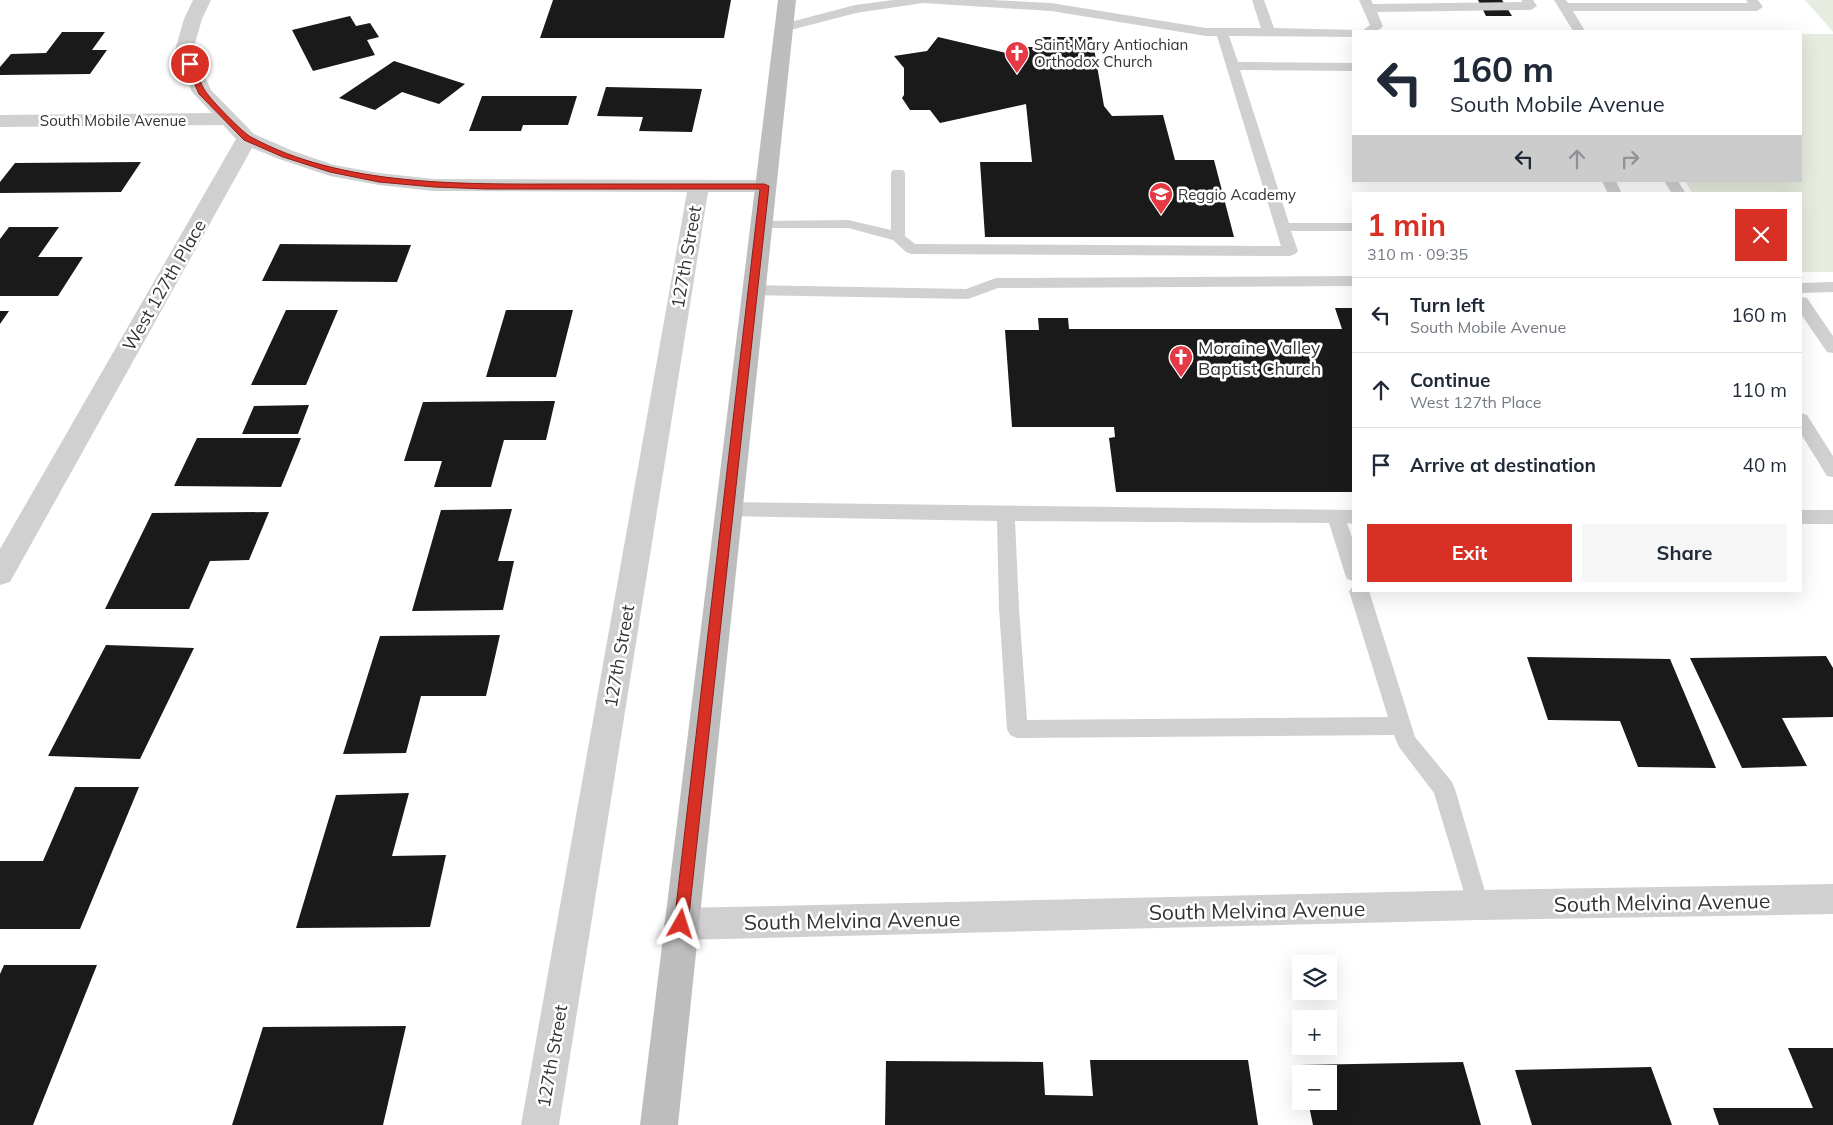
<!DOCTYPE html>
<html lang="en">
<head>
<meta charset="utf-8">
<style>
  body { margin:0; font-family:Mulish,sans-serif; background:#f6f6f7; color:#1f2937; height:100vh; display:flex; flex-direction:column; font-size:19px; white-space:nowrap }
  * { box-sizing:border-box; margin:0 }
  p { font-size:16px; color:#747a83 }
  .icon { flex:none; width:28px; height:28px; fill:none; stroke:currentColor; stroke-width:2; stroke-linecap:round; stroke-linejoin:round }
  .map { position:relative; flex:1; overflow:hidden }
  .details { position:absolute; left:1352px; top:192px; width:450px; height:400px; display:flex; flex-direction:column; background:#fff; border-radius:0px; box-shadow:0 5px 20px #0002 }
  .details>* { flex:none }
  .banner { position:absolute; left:1352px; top:30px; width:450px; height:152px; border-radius:0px; box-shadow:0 5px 20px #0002; background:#fff; color:#1f2937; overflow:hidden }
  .controls { position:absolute; left:1292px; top:955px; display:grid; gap:10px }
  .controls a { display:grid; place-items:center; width:45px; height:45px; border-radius:0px; background:#fff; box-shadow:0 5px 20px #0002; font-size:25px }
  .pin { position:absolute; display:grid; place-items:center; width:42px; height:42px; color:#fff; margin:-21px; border:2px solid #fff; border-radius:50%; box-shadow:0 1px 5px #0007 }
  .me { position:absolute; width:55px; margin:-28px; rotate:6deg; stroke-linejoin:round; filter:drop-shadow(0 0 4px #0008) }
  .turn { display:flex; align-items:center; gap:18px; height:105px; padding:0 15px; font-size:22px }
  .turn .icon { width:65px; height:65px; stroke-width:2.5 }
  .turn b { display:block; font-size:35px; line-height:42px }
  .lanes { display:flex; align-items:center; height:48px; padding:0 15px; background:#0003; justify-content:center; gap:25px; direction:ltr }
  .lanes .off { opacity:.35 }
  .round { display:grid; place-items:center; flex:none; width:52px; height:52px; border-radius:0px; background:#f6f6f7 }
  .summary { display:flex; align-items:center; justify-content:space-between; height:85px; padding:0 15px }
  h1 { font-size:30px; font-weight:700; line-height:38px; color:#d93025 }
  .button { display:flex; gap:10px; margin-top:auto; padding:10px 15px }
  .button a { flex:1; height:58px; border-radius:0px; background:#d93025; color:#fff; font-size:20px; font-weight:700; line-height:58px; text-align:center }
  .button a+a { background:#f6f6f7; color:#1f2937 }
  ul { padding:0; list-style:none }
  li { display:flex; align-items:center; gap:15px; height:75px; padding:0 15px; border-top:1px solid #e0e1e3 }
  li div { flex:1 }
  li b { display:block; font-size:19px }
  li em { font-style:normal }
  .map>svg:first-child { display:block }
  .green { fill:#e6ecdf }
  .building { fill:#1a1a1a }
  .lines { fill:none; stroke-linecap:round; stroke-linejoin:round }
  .service { fill:#d0d0d0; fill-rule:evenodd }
  .minor { fill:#d0d0d0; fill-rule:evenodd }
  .secondary { fill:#bdbdbd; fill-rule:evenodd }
  .route { fill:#d93025; stroke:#8d1f18 }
  .labels { text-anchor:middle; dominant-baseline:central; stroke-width:5; stroke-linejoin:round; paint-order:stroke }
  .far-poi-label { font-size:15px; fill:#333; stroke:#fff; text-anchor:start }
  .far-street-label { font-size:15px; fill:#333; stroke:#fff }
  .street-label { font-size:18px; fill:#333; stroke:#fff }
  .poi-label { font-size:18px; fill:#333; stroke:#fff; text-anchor:start }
  .near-street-label { font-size:21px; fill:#333; stroke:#fff }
</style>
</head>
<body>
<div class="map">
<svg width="1833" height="1125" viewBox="0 0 1833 1125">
  <rect width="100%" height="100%" fill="#fff"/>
  <path class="green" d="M1805,0H1833V32Z
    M1801,34H1833V272H1801V194H1693L1685,181H1801Z"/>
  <path class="building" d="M553,0H731L724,38H540Z
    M1478,0H1502L1512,16H1486Z
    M350,16L356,26L370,23L379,37L367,40L375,55L313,71L292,30Z
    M62,32H105L92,50H107L90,74L0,75V67L11,54L46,53Z
    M938,37L1023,57L1022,47H1037L1036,37H1092L1104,106L1112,116L1163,115L1175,160H1214L1234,237H985L980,162H1032L1026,104L940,123L930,110H910L902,98L904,95V68L894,56L927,51Z
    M394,61L465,84L439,104L402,92L375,110L339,98Z
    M606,87L702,89L692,132L639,131L643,117L597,116Z
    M482,96H577L568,125H523L521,131H469Z
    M141,162L121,192L0,193V182L15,163Z
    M9,227H59L38,257H83L58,296H0V239Z
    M280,244L411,245L397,282L262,281Z
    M1335,308H1354V492H1116L1109,438L1115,437L1114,427H1012L1005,330H1039L1038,318H1068L1069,329H1342Z
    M286,310H338L306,385H251Z
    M506,310H573L556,377H486Z
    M0,311H9L0,324Z
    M555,401L546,440H504L491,487H434L442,461H404L423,402Z
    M309,405L298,434H242L254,406Z
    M197,438H301L281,487L174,486Z
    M512,509L498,561H514L503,610L412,611L441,510Z
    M269,512L249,560L210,561L189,609H105L152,513Z
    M500,635L486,696H421L406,753L343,754L380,636Z
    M106,645L194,648L140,759L48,756Z
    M1826,656L1833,668V717L1782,718L1807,766L1742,768L1690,658Z
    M1527,657L1670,659L1716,768L1638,767L1620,721L1548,720Z
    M75,787H139L80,929H0V861H43Z
    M409,793L392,856L446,855L430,927L296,928L336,795Z
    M4,965H97L33,1125H0V974Z
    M406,1026L383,1125H232L263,1027Z
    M1788,1048H1833V1125H1719L1713,1108H1813Z
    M1090,1060H1248L1258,1125H885L886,1061L1043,1062L1045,1095L1093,1096Z
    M1463,1062L1481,1125H1313L1308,1101H1329V1074H1302L1300,1065Z
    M1651,1067L1672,1125H1532L1515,1070Z"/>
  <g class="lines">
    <path class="service" d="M893,0H992L1051,3L1206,28H1261L1252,0H1264L1274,28L1358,30L1354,31V37L1229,36L1238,62L1354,63V71L1240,70L1289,223H1354V231H1291L1298,251L1295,254L1290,256L911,254L906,252L893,240L848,228H755L753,225L755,222L760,221L848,220L891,230V173L893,170H903L905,173V236L915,244L1281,246L1217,36H1206L1051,11L923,3L856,13L783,32L777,28L779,25L855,5Z
      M1359,0H1371L1373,4L1523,2L1521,0H1533L1537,6L1531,10L1377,12L1383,26C1378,33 1370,31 1362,31L1370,25Z
      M1554,0H1566L1568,3H1748L1746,0H1758L1763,7L1757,11H1573L1585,31H1573Z
      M1602,181H1616L1622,194H1608Z
      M1664,181H1678L1686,194H1672Z
      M1354,276V286L998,288L968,299L753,295L747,294L745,290L747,286L753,285L966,289L996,278Z
      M1833,282V292L1801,293V283Z
      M1801,297L1807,298L1833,336V353L1827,352L1801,314Z
      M1801,413L1807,415L1833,456V477L1827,476L1801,434Z
      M728,502L1354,510V524L1347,523L1354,543V581L1347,579L1345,574L1329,523L1015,521L1019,608L1027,720L1388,717L1349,591L1354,585V591H1369L1415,737L1452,782L1455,789L1489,905L1486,912L1478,916L1470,912L1434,793L1399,747L1394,735L1017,738L1010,735L1007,729L999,608L997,521L728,516L722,514L719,509L722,504Z
      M1801,510H1833V524H1801Z"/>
    <path class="minor" d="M193,0H211L202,19L193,50L211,90L254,134L293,151L334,165L379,173L434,179L764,180L771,182L775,186L771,190L764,192H708L559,1125H521L687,192L434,191L379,185L330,176L279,159L252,148L10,582L0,585V549L236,139L223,125L0,127V115L212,113L192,92L175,50L184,19Z
      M1833,884V914L1478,920L681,940L669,935L664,924L669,913L681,908L1478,890Z"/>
    <path class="secondary" d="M778,0H796L678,1125H640Z"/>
  </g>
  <path class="route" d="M187,62L194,64C198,73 200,84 206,92C211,100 243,133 251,137C342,187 463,184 563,184C630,184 697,184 764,184L769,186L688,924L686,928L681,930L676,928L674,924L760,189H486L434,187L379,182L330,172L283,157L244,140L199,94L186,64Z"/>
  <defs>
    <g id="church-pin" transform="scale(1.25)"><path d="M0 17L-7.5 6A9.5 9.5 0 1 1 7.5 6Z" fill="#e63946" stroke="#fff"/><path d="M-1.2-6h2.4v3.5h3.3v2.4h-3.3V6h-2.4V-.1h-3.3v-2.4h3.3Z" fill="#fff"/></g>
    <g id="school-pin" transform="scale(1.25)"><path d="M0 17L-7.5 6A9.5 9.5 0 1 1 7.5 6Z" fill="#e63946" stroke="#fff"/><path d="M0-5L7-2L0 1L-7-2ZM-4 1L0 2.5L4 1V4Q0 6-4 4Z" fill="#fff"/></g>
  </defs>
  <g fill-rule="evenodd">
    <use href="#church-pin" x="1017" y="53"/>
    <use href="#school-pin" x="1161" y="194"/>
    <use href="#church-pin" x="1181" y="357"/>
  </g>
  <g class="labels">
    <g class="far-poi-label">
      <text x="1034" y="44">Saint Mary Antiochian<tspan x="1034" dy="17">Orthodox Church</tspan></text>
      <text x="1178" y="194">Reggio Academy</text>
    </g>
    <g class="far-street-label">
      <text x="113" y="120">South Mobile Avenue</text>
    </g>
    <g class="street-label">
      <text transform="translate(686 257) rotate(-80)">127th Street</text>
      <text transform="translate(164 285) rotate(-60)">West 127th Place</text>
      <text transform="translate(619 656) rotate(-80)">127th Street</text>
      <text transform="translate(552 1056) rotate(-80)">127th Street</text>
    </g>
    <g class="poi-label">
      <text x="1198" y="347">Moraine Valley<tspan x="1198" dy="21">Baptist Church</tspan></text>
    </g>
    <g class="near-street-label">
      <text transform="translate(1662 902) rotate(-1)">South Melvina Avenue</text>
      <text transform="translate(1257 910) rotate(-1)">South Melvina Avenue</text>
      <text transform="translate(852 920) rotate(-1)">South Melvina Avenue</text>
    </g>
  </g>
</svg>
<div class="controls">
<a><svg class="icon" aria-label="layers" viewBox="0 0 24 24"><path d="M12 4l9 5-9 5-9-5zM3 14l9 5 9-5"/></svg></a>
<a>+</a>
<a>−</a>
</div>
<div class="pin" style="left:190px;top:64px;background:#d93025"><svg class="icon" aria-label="arrive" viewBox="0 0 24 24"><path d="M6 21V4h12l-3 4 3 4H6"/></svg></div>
<svg class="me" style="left:681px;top:924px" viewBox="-20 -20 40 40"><path d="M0-17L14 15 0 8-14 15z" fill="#d93025" stroke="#fff" stroke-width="4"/></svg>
<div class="banner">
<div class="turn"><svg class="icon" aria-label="left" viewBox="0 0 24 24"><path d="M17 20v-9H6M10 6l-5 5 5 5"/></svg><div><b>160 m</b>South Mobile Avenue</div></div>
<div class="lanes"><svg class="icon" aria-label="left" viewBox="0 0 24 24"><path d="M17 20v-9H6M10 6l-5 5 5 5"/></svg><svg class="icon off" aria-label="ahead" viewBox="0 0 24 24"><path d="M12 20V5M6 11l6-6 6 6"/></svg><svg class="icon off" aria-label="right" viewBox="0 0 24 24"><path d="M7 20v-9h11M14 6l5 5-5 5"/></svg></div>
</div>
<section class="details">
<div class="summary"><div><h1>1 min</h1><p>310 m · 09:35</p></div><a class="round" style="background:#d93025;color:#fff"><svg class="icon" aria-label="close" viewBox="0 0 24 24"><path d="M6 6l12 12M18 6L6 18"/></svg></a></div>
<ul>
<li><svg class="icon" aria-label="left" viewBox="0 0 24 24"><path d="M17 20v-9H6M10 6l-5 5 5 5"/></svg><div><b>Turn left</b><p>South Mobile Avenue</p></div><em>160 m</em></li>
<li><svg class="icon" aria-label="ahead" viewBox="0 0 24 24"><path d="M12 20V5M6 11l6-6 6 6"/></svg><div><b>Continue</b><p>West 127th Place</p></div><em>110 m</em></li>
<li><svg class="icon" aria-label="arrive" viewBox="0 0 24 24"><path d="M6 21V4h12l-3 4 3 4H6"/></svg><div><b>Arrive at destination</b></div><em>40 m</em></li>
</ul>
<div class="button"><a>Exit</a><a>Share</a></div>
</section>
</div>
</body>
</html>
